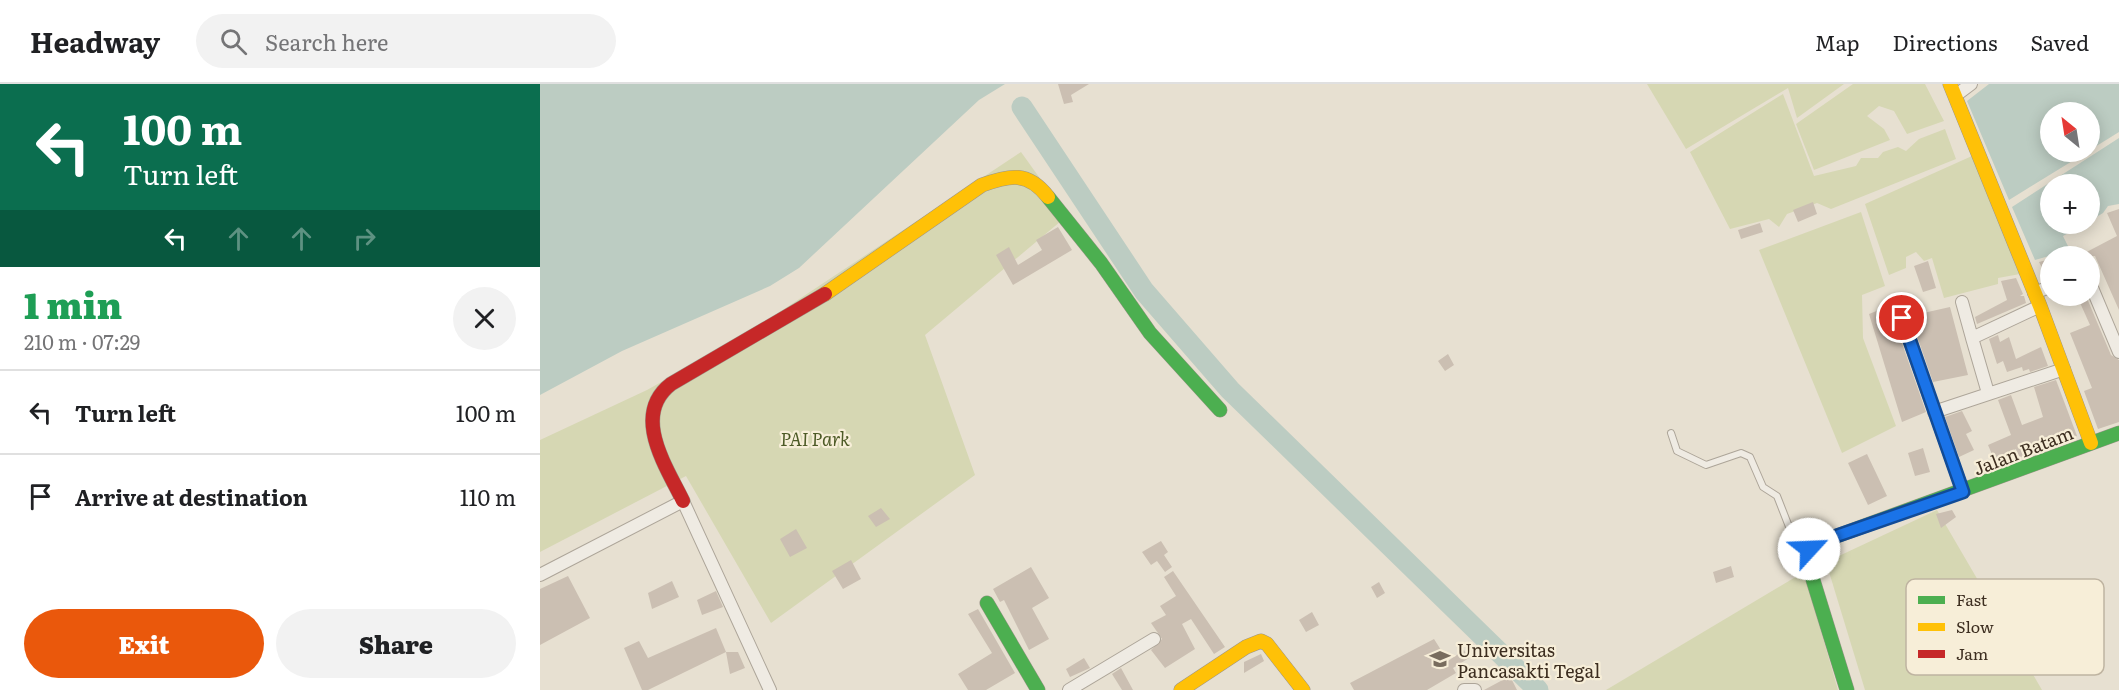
<!DOCTYPE html>
<html lang="en">
<head>
<meta charset="utf-8">
<style>
  body { margin:0; font-family:Literata,serif; background:#f2f2f2; color:#202124; height:100vh; display:flex; flex-direction:column; font-size:22px; white-space:nowrap }
  * { box-sizing:border-box; margin:0 }
  p { font-size:20px; color:#757577 }
  .icon { flex:none; width:33px; height:33px; fill:none; stroke:currentColor; stroke-width:2; stroke-linecap:round; stroke-linejoin:round }
  .map { position:relative; flex:1; overflow:hidden }
  .side { display:flex; flex-direction:column; background:#fff; width:540px }
  .side>* { flex:none }
  .top-card { background:#0b6e4f; color:#fff; overflow:hidden }
  .needle { width:39px; rotate:330deg }
  .controls { position:absolute; left:1500px; top:18px; display:grid; gap:12px }
  .controls a { display:grid; place-items:center; width:60px; height:60px; border-radius:50%; background:#fff; box-shadow:0 3px 15px #0003; font-size:30px }
  .pin { position:absolute; display:grid; place-items:center; width:51px; height:51px; color:#fff; margin:-26px; border:3px solid #fff; border-radius:50%; box-shadow:0 2px 6px #0007 }
  .me { position:absolute; width:66px; margin:-33px; rotate:65deg; stroke-linejoin:round; filter:drop-shadow(0 0 4px #0008) }
  .turn { display:flex; align-items:center; gap:21px; height:126px; padding:0 24px; font-size:27px }
  .turn .icon { width:78px; height:78px; stroke-width:2.5 }
  .turn b { display:block; font-size:42px; line-height:51px }
  .lanes { display:flex; align-items:center; height:57px; padding:0 24px; background:#0003; justify-content:center; gap:30px; direction:ltr }
  .lanes .off { opacity:.35 }
  .round { display:grid; place-items:center; flex:none; width:63px; height:63px; border-radius:32px; background:#f2f2f2 }
  .head { display:flex; align-items:center; justify-content:space-between; height:102px; padding:0 24px }
  h1 { font-size:36px; font-weight:800; line-height:45px; color:#1e9e55 }
  .button { display:flex; gap:12px; margin-top:auto; padding:12px 24px }
  .button a { flex:1; height:69px; border-radius:36px; background:#ea580c; color:#fff; font-size:24px; font-weight:800; line-height:69px; text-align:center }
  .button a+a { background:#f2f2f2; color:#202124 }
  ul { padding:0; list-style:none }
  li { display:flex; align-items:center; gap:18px; height:84px; padding:0 24px; border-top:2px solid #e0e0e0 }
  li div { flex:1 }
  li b { display:block; font-size:22px }
  li em { font-style:normal }
  header { display:flex; align-items:center; gap:36px; box-sizing:border-box; height:84px; padding:0 30px; background:#fff; border-bottom:2px solid #e0e0e0 }
  header strong { font-size:28px }
  nav { display:flex; gap:33px; margin-inline-start:auto; font-size:21px }
  .search { width:420px; height:54px; background:#f2f2f2; display:flex; align-items:center; gap:15px; box-sizing:border-box; padding:0 21px; border-radius:33px; color:#757577; font-size:22px }
  main { display:flex; flex:1; min-height:0 }
  .map>svg:first-child { display:block }
  .green { fill:#d6d7b3 }
  .water { fill:#bcccc2 }
  .lines { fill:none; stroke-linecap:round; stroke-linejoin:round }
  .river { stroke:#bcccc2; stroke-width:21 }
  .building { fill:#cbbfb2 }
  .lane-casing { stroke:#ada599; stroke-width:8 }
  .street-casing { stroke:#ada599; stroke-width:14 }
  .fast-casing { stroke:#9c958a; stroke-width:15 }
  .slow-casing { stroke:#9c958a; stroke-width:15 }
  .jam-casing { stroke:#9c958a; stroke-width:15 }
  .lane { stroke:#efebe3; stroke-width:6 }
  .street { stroke:#efebe3; stroke-width:12 }
  .fast { stroke:#4caf50; stroke-width:14 }
  .slow { stroke:#ffc107; stroke-width:14 }
  .jam { stroke:#c62828; stroke-width:14 }
  .route-casing { stroke:#114b97; stroke-width:15 }
  .route { stroke:#1a73e8; stroke-width:10 }
  .labels { text-anchor:middle; dominant-baseline:central; stroke-width:4.5; stroke-linejoin:round; paint-order:stroke }
  .park-label { font-size:18px; font-style:italic; fill:#4d5a26; stroke:#f7eed8 }
  .street-label { font-size:18px; fill:#3d2e20; stroke:#f7eed8 }
  .poi-label { font-size:18px; fill:#3d2e20; stroke:#f7eed8; text-anchor:start }
  .key { fill:#f7eed8; stroke:#bfb4a1; stroke-width:1.5 }
  .key-label { font-size:16px; fill:#3d2e20 }
</style>
</head>
<body>
<header>
<strong>Headway</strong>
<div class="search"><svg class="icon" aria-label="search" viewBox="0 0 24 24"><circle cx="10" cy="10" r="6"/><path d="M15 15l6 6"/></svg>Search here</div>
<nav><a>Map</a><a>Directions</a><a>Saved</a></nav>
</header>
<main>
<section class="side">
<div class="top-card">
<div class="turn"><svg class="icon" aria-label="left" viewBox="0 0 24 24"><path d="M17 20v-9H6M10 6l-5 5 5 5"/></svg><div><b>100 m</b>Turn left</div></div>
<div class="lanes"><svg class="icon" aria-label="left" viewBox="0 0 24 24"><path d="M17 20v-9H6M10 6l-5 5 5 5"/></svg><svg class="icon off" aria-label="ahead" viewBox="0 0 24 24"><path d="M12 20V5M6 11l6-6 6 6"/></svg><svg class="icon off" aria-label="ahead" viewBox="0 0 24 24"><path d="M12 20V5M6 11l6-6 6 6"/></svg><svg class="icon off" aria-label="right" viewBox="0 0 24 24"><path d="M7 20v-9h11M14 6l5 5-5 5"/></svg></div>
</div>
<div class="head"><div><h1>1 min</h1><p>210 m · 07:29</p></div><a class="round"><svg class="icon" aria-label="close" viewBox="0 0 24 24"><path d="M6 6l12 12M18 6L6 18"/></svg></a></div>
<ul>
<li><svg class="icon" aria-label="left" viewBox="0 0 24 24"><path d="M17 20v-9H6M10 6l-5 5 5 5"/></svg><div><b>Turn left</b></div><em>100 m</em></li>
<li><svg class="icon" aria-label="arrive" viewBox="0 0 24 24"><path d="M6 21V4h12l-3 4 3 4H6"/></svg><div><b>Arrive at destination</b></div><em>110 m</em></li>
</ul>
<div class="button"><a>Exit</a><a>Share</a></div>
</section>
<div class="map">
<svg width="1579" height="606" viewBox="0 0 1579 606">
  <rect width="100%" height="100%" fill="#e7e0d1"/>
  <path class="green" d="M1107,0H1304L1257,34L1248,4L1146,65Z
    M1313,0H1385L1404,37L1367,50L1354,27L1339,22L1327,32L1344,45L1350,56L1274,86L1256,40Z
    M1243,10L1274,92L1316,82L1321,74H1338L1343,68L1358,63L1366,67L1379,55L1405,45L1416,75L1291,125L1277,119L1247,130L1239,143L1229,135L1190,145L1150,68Z
    M481,68L527,132L385,251L435,391L231,539L146,392L0,468V356L107,306L205,251Z
    M1432,72L1480,190L1458,194V200L1404,214L1392,174L1384,177L1376,168L1366,173V184L1349,191L1325,120Z
    M1321,128L1345,202L1322,211L1323,254L1356,342L1302,369L1219,166Z
    M1397,426L1502,606H1325L1286,478Z
    M1264,488L1298,606H1066Z"/>
  <path class="water" d="M0,0H465L439,16L259,184L230,202L82,267L0,311Z
    M1449,0H1579V48L1550,66V28H1510V68H1547L1469,116L1427,17Z
    M1579,54V120L1568,122L1563,129L1550,137V100H1510V140H1545L1523,152L1530,166L1495,176L1472,123Z"/>
  <g class="lines">
    <path class="river" d="M482,23L604,207L690,306L998,606"/>
  </g>
  <path class="building" d="M518,0H549L531,11L533,18L524,20Z
    M1273,118L1277,130L1258,138L1253,126Z
    M1579,125V226L1555,172H1539L1577,152L1567,129Z
    M1220,139L1223,148L1201,155L1198,146Z
    M518,143L532,166L473,201L456,171L469,163L478,181L502,166L496,156Z
    M1510,175V195H1508L1499,178Z
    M1388,177L1396,204L1383,208L1374,182Z
    M1476,194L1483,210L1480,212H1484L1486,219L1437,240L1435,233L1467,216L1461,197Z
    M1537,212H1546L1571,271L1579,276V338L1558,345L1544,307L1552,304L1530,249L1550,241Z
    M1349,222L1386,328L1362,338L1329,230Z
    M1410,223L1428,291L1393,298L1370,232Z
    M1458,251L1460,258L1469,253L1476,275L1501,263L1508,282L1490,288L1489,285L1483,287L1482,283L1467,288L1463,277L1457,280L1449,255Z
    M908,270L914,281L905,287L898,277Z
    M1516,296L1537,352L1479,374L1476,365L1454,375L1448,361L1471,351L1458,316L1471,311L1482,341L1503,333L1494,303Z
    M1422,327L1432,347L1426,350L1434,366L1419,373L1405,333Z
    M1383,364L1390,388L1375,392L1368,369Z
    M1327,370L1347,412L1328,421L1308,379Z
    M341,424L350,435L336,443L328,432Z
    M1412,426L1416,433L1401,444L1396,430Z
    M1262,439L1268,453L1261,457L1254,442Z
    M256,445L267,464L250,473L240,455Z
    M621,457L628,468L624,471L632,483L625,488L617,477L611,481L602,468Z
    M311,476L321,495L303,505L292,487Z
    M1191,482L1194,493L1176,499L1173,488Z
    M491,483L509,514L492,524L509,555L489,566L464,516L460,518L453,505Z
    M633,487L685,563L674,570L651,535L642,540L655,565L625,584L611,566L622,555L611,539L626,531L620,522L636,512L624,493Z
    M28,492L50,534L0,561V505Z
    M132,497L139,513L112,525L108,509Z
    M839,498L845,509L837,514L831,503Z
    M176,507L183,523L162,531L157,516Z
    M438,525L475,589L446,606H428L418,590L452,569L428,530Z
    M772,528L779,541L766,548L759,536Z
    M176,544L186,568L108,606H102L84,564L99,557L108,574Z
    M894,555L908,577L924,566L929,574L913,584L916,589L887,606H814L810,599Z
    M186,568H198L205,584L190,590Z
    M721,570L724,577L704,589V578Z
    M544,574L550,584L530,593L526,585Z
    M581,584L593,606H582L572,590Z
    M970,592L977,606H944Z"/>
  <g class="lines">
    <g class="lane-casing">
      <path id="lane" d="M1131,349L1137,367L1166,381L1201,369L1210,373L1223,403L1237,412L1255,458L1264,468"/>
    </g>
    <g class="street-casing">
      <path id="street" d="M1415,12L1431,0
        M1550,199L1579,268
        M1494,209L1510,203
        M1356,218L1423,408
        M1422,218L1432,254
        M1448,309L1432,254L1500,222
        M1394,328L1524,285
        M0,491L143,417L230,606
        M529,606L614,555
        M924,606H935"/>
    </g>
    <g class="fast-casing">
      <path id="fast" d="M508,113L561,179L610,249L680,326
        M447,519L498,606
        M1307,606L1265,470L1283,457L1579,349"/>
    </g>
    <g class="slow-casing">
      <path id="slow" d="M1410,0L1500,222L1551,359
        M285,210L442,101C470,91 488,87 508,113
        M641,606L706,563L721,557L727,560L763,606"/>
    </g>
    <g class="jam-casing">
      <path id="jam" d="M143,417C126,382 91,331 131,300L285,210"/>
    </g>
    <use href="#lane" class="lane"/>
    <use href="#street" class="street"/>
    <use href="#fast" class="fast"/>
    <use href="#slow" class="slow"/>
    <use href="#jam" class="jam"/>
  </g>
  <g class="lines">
    <g class="route-casing">
      <path id="route" d="M1269,465L1282,457L1423,408L1362,234"/>
    </g>
    <use href="#route" class="route"/>
  </g>
  <defs>
    <g id="university-bare" transform="scale(1.62)"><path d="M0-5L7-2L0 1L-7-2ZM-4 1L0 2.5L4 1V4Q0 6-4 4Z" fill="#786c5e" stroke="#f7eed8" stroke-width="2.5" paint-order="stroke"/></g>
  </defs>
  <g fill-rule="evenodd">
    <use href="#university-bare" x="900" y="575"/>
  </g>
  <g class="labels">
    <g class="park-label">
      <text x="275" y="354">PAI Park</text>
    </g>
    <g class="street-label">
      <text transform="translate(1483 366) rotate(-21)">Jalan Batam</text>
    </g>
    <g class="poi-label">
      <text x="917" y="565">Universitas<tspan x="917" dy="21">Pancasakti Tegal</tspan></text>
    </g>
  </g>
  <rect x="1366" y="495" width="198" height="96" rx="9" class="key"/>
  <rect x="1378" y="512" width="27" height="8" fill="#4caf50"/>
  <rect x="1378" y="539" width="27" height="8" fill="#ffc107"/>
  <rect x="1378" y="566" width="27" height="8" fill="#c62828"/>
  <g class="key-label">
    <text x="1416" y="522">Fast</text>
    <text x="1416" y="549">Slow</text>
    <text x="1416" y="576">Jam</text>
  </g>
</svg>
<div class="controls">
<a><svg class="needle" viewBox="-14 -14 28 28"><path d="M0-13l5 13h-10z" fill="#e53935"/><path d="M0 13l5-13h-10z" fill="#757577"/></svg></a>
<a>+</a>
<a>−</a>
</div>
<div class="pin" style="left:1362px;top:234px;background:#d93025"><svg class="icon" aria-label="arrive" viewBox="0 0 24 24"><path d="M6 21V4h12l-3 4 3 4H6"/></svg></div>
<svg class="me" style="left:1269px;top:465px" viewBox="-20 -20 40 40"><circle r="19" fill="#fff"/><path d="M0-13L10 11 0 6-10 11z" fill="#1a73e8"/></svg>
</div>
</main>
</body>
</html>
